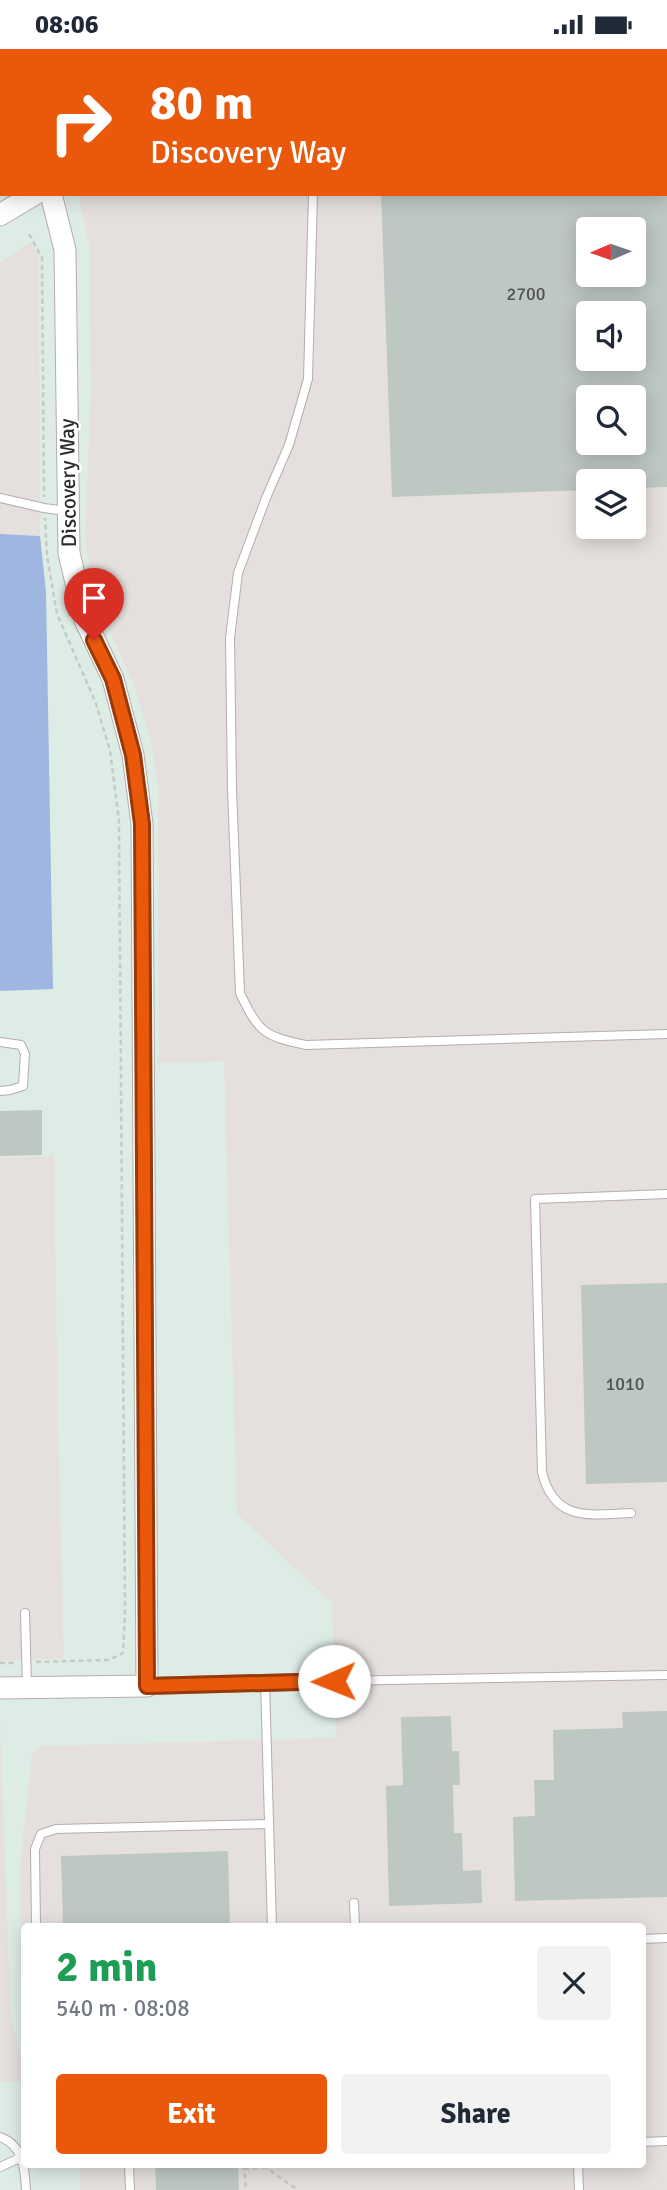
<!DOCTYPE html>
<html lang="en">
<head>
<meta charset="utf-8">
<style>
  body { margin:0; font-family:Signika,sans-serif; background:#f2f2f3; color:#1f2937; height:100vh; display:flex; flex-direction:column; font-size:26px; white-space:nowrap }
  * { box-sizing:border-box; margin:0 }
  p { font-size:23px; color:#747a83 }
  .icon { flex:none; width:38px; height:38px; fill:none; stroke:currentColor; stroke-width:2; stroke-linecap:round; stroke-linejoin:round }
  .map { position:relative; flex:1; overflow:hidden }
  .drawer { position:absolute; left:21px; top:1874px; width:625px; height:245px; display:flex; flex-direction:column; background:#fff; border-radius:7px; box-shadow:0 4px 18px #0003 }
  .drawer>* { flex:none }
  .guide { position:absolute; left:0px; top:0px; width:668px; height:147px; box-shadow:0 4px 18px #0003; background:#ea580c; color:#fff; overflow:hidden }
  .needle { width:46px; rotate:268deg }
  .fabs { position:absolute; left:576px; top:168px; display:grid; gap:14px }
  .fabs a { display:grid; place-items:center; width:70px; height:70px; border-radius:7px; background:#fff; box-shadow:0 4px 18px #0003; font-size:35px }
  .pin { position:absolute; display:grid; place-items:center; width:60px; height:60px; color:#fff; margin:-72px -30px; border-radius:50% 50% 50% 0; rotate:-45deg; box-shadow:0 0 7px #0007 }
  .pin .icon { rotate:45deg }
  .me { position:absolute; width:77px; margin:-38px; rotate:269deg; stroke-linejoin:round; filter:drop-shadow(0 0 5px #0008) }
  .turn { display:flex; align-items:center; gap:24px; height:147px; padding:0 35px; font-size:32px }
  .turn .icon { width:91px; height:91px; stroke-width:2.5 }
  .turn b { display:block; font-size:49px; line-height:60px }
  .round { display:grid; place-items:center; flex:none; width:74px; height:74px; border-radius:7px; background:#f2f2f3 }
  .overview { display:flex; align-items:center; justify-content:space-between; height:119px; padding:0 35px }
  h1 { font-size:42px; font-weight:700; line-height:52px; color:#1e9e55 }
  .button { display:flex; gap:14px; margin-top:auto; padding:14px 35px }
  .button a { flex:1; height:80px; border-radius:7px; background:#ea580c; color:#fff; font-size:28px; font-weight:700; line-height:80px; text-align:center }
  .button a+a { background:#f2f2f3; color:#1f2937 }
  .status { display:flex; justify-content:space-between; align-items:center; height:49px; padding:0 35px; background:#fff; direction:ltr }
  .status svg { height:19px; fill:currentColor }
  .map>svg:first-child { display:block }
  .industrial { fill:#e5e0de; fill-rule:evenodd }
  .green { fill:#9eb6e0 }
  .building { fill:#bec8c3; fill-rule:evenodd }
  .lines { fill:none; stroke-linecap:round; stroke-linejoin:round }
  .lane-casing { stroke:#b7abae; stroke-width:10 }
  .street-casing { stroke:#b7abae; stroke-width:18 }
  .secondary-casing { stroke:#b7abae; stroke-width:23 }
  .path { stroke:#c8c8c8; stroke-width:2.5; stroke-dasharray:5 3.5; stroke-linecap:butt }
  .lane { stroke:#fff; stroke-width:8 }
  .street { stroke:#fff; stroke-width:16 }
  .secondary { stroke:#fff; stroke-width:21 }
  .route-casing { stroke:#983908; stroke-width:18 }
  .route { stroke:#ea580c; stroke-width:12 }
  .labels { text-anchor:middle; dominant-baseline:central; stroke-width:5; stroke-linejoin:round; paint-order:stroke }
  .number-label { font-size:18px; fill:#505251 }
  .street-label { font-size:21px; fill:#2b2b2b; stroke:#fff }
</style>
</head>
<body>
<div class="status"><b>08:06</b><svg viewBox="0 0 49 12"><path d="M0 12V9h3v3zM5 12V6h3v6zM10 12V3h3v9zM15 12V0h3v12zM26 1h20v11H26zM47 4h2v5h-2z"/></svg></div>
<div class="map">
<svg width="667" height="2141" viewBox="0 0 667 2141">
  <rect width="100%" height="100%" fill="#deece6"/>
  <path class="industrial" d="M0,0L103,2H2L0,118Z
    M313,0H667V2141H80V2116H642V1878H24V1946L21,1924L20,1817L32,1706L39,1697L336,1689L332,1554L237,1465L224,1012L159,1014L158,737L151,693L134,636L101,562L90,526L85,488L91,341L89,195L79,150L80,145H667V2H310ZM588,180H634V226H588ZM588,264H634V310H588ZM588,348H634V394H588ZM588,432H634V478H588Z
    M31,193L39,209L40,487L0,485V214Z
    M54,1107L58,1378L64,1610L0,1611V1109Z
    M0,1675L11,1970L24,2019V2032L0,2033Z"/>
  <path class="green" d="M0,485L40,487L46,543L53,940L0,942Z"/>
  <path class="building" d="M381,145H667V438L634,439V432H588V441L392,448ZM588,180H634V226H588ZM588,264H634V310H588ZM588,348H634V394H588Z
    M42,1061V1106L0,1107V1062Z
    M667,1234V1433L586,1435L581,1236Z
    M667,1662V1848L515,1852L513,1768L535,1767L534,1731H554L553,1681L623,1679L622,1663Z
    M451,1667L452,1702H459L460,1736H453L454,1784H462L463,1822L481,1821L482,1854L389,1857L386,1737L403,1736L401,1668Z
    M228,1802L230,1878H63L61,1807Z
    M155,2116H238L239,2141H156Z"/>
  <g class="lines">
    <g class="lane-casing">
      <path id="lane" d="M547,2L552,0
        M313,145L308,330L289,396L266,449L238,524L230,589L232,740L240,944C259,984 264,987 306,996L667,985
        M0,449L44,459L66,462
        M0,993L21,996L25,1005L23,1037L10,1041L0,1042
        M631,1464C589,1466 554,1473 542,1423L535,1150L667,1145
        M25,1564L27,1636
        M334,1632L667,1626
        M265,1633L272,1878
        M354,1854L355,1878
        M36,1878L35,1800L41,1785L56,1780L269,1775
        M642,1890L667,1889
        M0,2088C23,2096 25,2119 26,2141
        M642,2093L667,2092
        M129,2116L130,2141
        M578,2116L579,2141
        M0,2118L22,2108"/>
    </g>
    <g class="street-casing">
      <path id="street" d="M147,1637L334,1632"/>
    </g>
    <g class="secondary-casing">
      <path id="secondary" d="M268,2L271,0
        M0,166L35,145
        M0,1639L147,1637L142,775L133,706L113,630L85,571L69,504L65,201L51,145"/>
    </g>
    <path class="path" d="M29,185L42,209L44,448
      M36,1613L109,1611L123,1604L125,1564L119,772L110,701L95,652L57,565L47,507L45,469
      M0,1614H15
      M244,2116L246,2141
      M266,2116L265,2118L298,2141
      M244,2120L265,2118"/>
    <use href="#lane" class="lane"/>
    <use href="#street" class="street"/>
    <use href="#secondary" class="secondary"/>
  </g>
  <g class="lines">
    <g class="route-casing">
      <path id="route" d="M94,591L113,630L133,706L142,775L147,1637L334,1632"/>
    </g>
    <use href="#route" class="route"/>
  </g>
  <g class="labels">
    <g class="number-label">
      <text x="526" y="245">2700</text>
      <text x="625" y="1335">1010</text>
    </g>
    <g class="street-label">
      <text transform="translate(68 434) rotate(-91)">Discovery Way</text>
    </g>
  </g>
</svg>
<div class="fabs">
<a><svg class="needle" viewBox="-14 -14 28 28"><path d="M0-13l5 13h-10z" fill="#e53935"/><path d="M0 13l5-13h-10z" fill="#747a83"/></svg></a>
<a><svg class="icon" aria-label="sound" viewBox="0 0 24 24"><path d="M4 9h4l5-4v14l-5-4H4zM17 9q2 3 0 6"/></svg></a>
<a><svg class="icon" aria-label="search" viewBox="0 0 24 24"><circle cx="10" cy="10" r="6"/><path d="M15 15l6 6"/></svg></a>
<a><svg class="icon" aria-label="layers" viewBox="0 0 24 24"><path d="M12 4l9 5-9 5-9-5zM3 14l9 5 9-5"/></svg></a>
</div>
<div class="pin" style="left:94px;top:591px;background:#d93025"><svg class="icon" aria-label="arrive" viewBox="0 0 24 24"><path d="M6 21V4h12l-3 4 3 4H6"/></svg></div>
<svg class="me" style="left:334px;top:1632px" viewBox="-20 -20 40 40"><circle r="19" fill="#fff"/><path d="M0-13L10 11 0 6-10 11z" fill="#ea580c"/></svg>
<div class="guide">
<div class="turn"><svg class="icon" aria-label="right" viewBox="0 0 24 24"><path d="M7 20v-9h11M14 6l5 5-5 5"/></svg><div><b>80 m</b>Discovery Way</div></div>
</div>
<section class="drawer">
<div class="overview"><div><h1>2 min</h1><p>540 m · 08:08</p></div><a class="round"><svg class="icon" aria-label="close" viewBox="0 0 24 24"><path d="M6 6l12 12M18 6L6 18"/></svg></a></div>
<div class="button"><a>Exit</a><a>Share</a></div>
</section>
</div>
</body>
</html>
